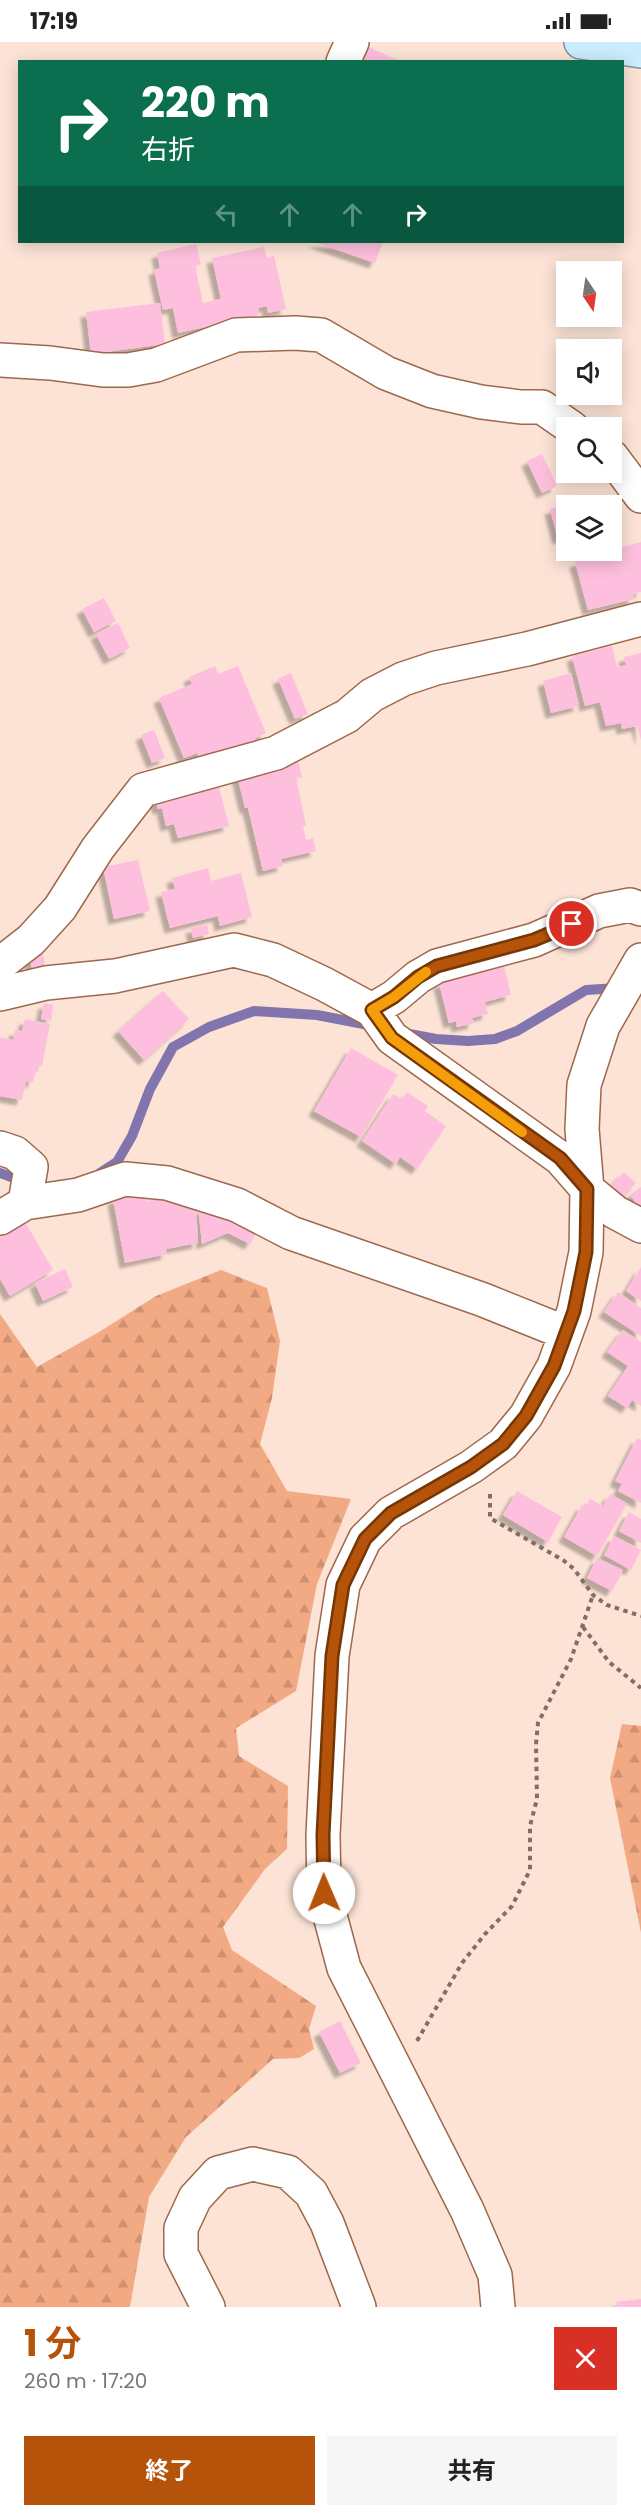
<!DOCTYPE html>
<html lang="ja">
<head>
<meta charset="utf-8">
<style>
  body { margin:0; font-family:Poppins,"Noto Sans JP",sans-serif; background:#f6f6f6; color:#222; height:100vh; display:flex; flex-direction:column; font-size:22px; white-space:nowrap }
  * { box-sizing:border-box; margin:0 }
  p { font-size:20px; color:#767676 }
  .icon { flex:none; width:33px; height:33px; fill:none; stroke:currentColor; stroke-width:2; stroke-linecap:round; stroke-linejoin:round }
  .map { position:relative; height:2265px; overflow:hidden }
  .sheet { display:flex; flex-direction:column; background:#fff; flex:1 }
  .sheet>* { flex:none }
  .banner { position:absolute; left:18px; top:18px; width:606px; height:183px; border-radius:0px; box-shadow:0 3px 15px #0003; background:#0b6e4f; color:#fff; overflow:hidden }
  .needle { width:39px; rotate:167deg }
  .fabs { position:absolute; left:556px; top:219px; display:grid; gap:12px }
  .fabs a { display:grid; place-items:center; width:66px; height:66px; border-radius:0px; background:#fff; box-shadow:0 3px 15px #0003; font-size:30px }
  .pin { position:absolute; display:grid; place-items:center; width:51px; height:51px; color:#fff; margin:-26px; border:3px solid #fff; border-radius:50%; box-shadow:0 2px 6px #0007 }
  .me { position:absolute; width:66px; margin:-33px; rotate:359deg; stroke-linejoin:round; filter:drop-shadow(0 0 4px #0008) }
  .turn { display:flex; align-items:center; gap:21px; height:126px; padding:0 24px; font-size:27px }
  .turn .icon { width:78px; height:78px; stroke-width:2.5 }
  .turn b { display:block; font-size:42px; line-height:51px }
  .lanes { display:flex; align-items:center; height:57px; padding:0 24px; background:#0003; justify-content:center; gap:30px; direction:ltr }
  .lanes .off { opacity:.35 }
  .round { display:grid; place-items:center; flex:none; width:63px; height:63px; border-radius:0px; background:#f6f6f6 }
  .summary { display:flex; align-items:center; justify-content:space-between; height:102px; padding:0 24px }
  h1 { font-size:36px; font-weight:700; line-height:45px; color:#b45309 }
  .primary-button { display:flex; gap:12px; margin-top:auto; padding:12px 24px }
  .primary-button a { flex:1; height:69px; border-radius:0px; background:#b45309; color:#fff; font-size:24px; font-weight:700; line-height:69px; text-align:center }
  .primary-button a+a { background:#f6f6f6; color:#222 }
  .status { display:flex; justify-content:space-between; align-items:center; height:42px; padding:0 30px; background:#fff; direction:ltr }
  .status svg { height:16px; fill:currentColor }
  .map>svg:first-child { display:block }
  .forest { fill:url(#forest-firs) }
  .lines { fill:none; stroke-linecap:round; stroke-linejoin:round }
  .stream { stroke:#8275ad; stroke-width:10 }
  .building { fill:#fdbfdd; filter:url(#shadow) }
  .minor-casing { stroke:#9d684b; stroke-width:36 }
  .major-casing { stroke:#7895a3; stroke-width:36 }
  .path { stroke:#846e63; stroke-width:4; stroke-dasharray:4.5 4.5; stroke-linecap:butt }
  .minor { stroke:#fff; stroke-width:33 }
  .major { stroke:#cbecfc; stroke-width:33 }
  .route-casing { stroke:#753606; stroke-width:15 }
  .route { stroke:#b45309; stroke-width:10 }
  .slow { stroke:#f59e0b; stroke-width:10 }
</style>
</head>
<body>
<div class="status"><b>17:19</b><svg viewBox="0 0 49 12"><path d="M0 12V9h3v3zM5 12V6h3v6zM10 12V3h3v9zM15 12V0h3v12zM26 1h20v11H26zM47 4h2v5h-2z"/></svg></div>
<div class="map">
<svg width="641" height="2265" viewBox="0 0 641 2265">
  <defs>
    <pattern id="forest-firs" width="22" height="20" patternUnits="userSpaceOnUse" patternTransform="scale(1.5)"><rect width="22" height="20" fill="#f2aa84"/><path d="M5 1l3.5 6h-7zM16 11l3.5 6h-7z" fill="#cf9170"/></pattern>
    <filter id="shadow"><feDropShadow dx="-5.5" dy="5.5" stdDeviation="1.5" flood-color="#0004"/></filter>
  </defs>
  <rect width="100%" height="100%" fill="#fce3d6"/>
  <path class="forest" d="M221,1228L267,1246L280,1299L272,1356L260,1402L287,1449L351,1457L317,1542L296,1649L236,1686L239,1714L288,1744L287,1807L265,1827L223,1885L232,1908L316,1964L309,1987L314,2007L299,2016L273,2017L186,2095L149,2155L130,2265H0V1272L37,1325L99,1290L156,1254Z
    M622,1682L641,1684V1891L610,1736Z"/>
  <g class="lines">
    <path class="stream" d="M404,991L436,997L468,999L495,997L517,989L586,948L618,946
      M0,1131L25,1140
      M100,1131L117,1120L132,1094L150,1047L173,1005L209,985L254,969L317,973L374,984"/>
  </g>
  <path class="building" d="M360,1L402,20H351Z
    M314,200H383L375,221Z
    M196,202L201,222L195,224L203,261L221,257L212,216L264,205L267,216L274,214L286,267L268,271L267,264L258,266L259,273L178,291L173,266L163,268L154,228L160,226L157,211Z
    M160,261L165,302L91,312L86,270Z
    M542,412L557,444L542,451L527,419Z
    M576,460L577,464H567V494L558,497L550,467Z
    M641,500V550L633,552L634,557L588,568L575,520L585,517L583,508H612Z
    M104,556L116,579L94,590L82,567Z
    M118,581L130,606L109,617L96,592Z
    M612,604L617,625L626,623L624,615L641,611V698L637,684L622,687L621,681L606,684L600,660L585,664L572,614Z
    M215,624L218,632L238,624L266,691L255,696L258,702L203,725L197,711L184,716L159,656L192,642L189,635Z
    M291,631L308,672L295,677L278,637Z
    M571,631L579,664L551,671L543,639Z
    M154,688L165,716L152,721L141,693Z
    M298,718L302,735L296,736L306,783L303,784L306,798L313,796L316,809L281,817L283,824L263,829L248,766H245L237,733Z
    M218,741L229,784L178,796L174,782L166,784L162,766L158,767L155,757L190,749L191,753L205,750L204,744Z
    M138,818L150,869L114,877L103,825Z
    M208,826L211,839L241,831L252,875L220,884L218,874L170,886L161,850L175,847L172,836Z
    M207,883L209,892L193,896L191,886Z
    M41,903L47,933L34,936L27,906Z
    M504,924L511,953L485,960L488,972L472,976L474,981L457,985L456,979L449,981L439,941Z
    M163,949L189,977L144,1018L118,989Z
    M44,961L53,963L51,979L41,977Z
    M25,977L50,982L42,1024L37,1023L33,1040L26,1039L22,1058L0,1054V995L13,998L15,988L22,989Z
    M351,1006L398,1033L361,1095L314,1069Z
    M407,1050L428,1064L425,1069L446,1084L417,1127L400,1115L396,1122L362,1099L393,1052L402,1057Z
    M624,1130L636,1141L622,1155L610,1144Z
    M641,1145V1167L630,1153Z
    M145,1150L147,1159L169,1155L196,1164L198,1201L166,1207L167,1212L125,1221L113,1157Z
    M198,1164L258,1188L250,1202L228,1191L202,1202Z
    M24,1178L53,1228L10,1254L0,1237V1192Z
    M641,1225V1259L626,1249Z
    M65,1227L73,1245L43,1259L35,1241Z
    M618,1250L641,1266V1294L604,1270Z
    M623,1288L641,1300V1364L632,1358L627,1366L608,1354L628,1324L607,1310Z
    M637,1396L641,1398V1461L618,1449L622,1442L615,1439Z
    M517,1449L562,1475L548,1500L503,1473Z
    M610,1452L627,1462L597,1514L564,1495L582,1463L586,1465L590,1457L603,1464Z
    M629,1470L641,1477V1501L619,1489Z
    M614,1494L641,1508L631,1528L604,1513Z
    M597,1516L623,1528L612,1549L587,1536Z
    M340,1979L361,2021L340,2031L319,1990Z
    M641,2257V2265H617L616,2260Z"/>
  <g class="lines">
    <g class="minor-casing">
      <path id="minor" d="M343,20L352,0
        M0,318L50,321L103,328H128L156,323L236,293L295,291L321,293L386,331L432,349L481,360L521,365H542L572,386
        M612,415L641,454
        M0,922L31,898L60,866L98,806L143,748L276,711L347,674L372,653L403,637L436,626L527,607L641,577
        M0,952L46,941L115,934L234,908L273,918L324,942L372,968L392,996L560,1116L587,1147L615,1170L641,1184
        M372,968L394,955L418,935L437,924L534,898L599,869L630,863L641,867
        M0,1106L15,1111L31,1125L25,1161
        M0,1176L25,1161L78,1153L125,1137L167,1141L237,1163L291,1191L481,1257L566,1291
        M208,2265L181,2212V2186L195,2156L218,2131L253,2122L288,2130L311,2151L327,2181L359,2265
        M498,2265L495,2233L467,2168L344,1926L324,1851L323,1793L332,1614L343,1543L365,1497L391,1471L471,1425L503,1402L526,1374L554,1324L574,1269L586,1210L587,1147L582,1087L584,1043L603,984L641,918"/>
    </g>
    <g class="major-casing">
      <path id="major" d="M581,0L641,9"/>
    </g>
    <path class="path" d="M490,1452V1476L563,1518L574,1527L593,1553L607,1563L641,1574
      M583,1585L609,1620L641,1646
      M417,1999L462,1921L485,1892L512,1864L530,1828V1784L537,1757L536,1702L538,1681L571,1617L593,1553"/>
    <use href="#minor" class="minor"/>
    <use href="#major" class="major"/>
  </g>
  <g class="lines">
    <g class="route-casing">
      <path id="route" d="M324,1851L323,1793L332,1614L343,1543L365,1497L391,1471L471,1425L503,1402L526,1374L554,1324L574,1269L586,1210L587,1147L560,1116L392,996L372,968L394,955L418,935L437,924L534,898L572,882"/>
    </g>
    <use href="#route" class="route"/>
    <path class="slow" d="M426,930L394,955L372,968L392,996L522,1090"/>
  </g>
</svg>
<div class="fabs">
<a><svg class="needle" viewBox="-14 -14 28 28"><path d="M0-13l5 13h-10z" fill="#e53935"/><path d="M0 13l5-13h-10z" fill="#767676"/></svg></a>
<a><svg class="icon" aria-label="sound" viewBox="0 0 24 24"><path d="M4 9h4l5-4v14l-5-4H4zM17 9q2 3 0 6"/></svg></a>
<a><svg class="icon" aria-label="search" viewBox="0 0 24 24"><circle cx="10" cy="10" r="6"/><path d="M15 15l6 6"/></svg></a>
<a><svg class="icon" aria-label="layers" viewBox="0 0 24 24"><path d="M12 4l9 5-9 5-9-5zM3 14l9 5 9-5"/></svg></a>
</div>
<div class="pin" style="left:572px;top:882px;background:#d93025"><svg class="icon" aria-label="arrive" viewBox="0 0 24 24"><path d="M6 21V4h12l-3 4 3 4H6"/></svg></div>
<svg class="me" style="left:324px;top:1851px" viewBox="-20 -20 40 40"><circle r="19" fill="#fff"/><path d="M0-13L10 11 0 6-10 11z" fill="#b45309"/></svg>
<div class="banner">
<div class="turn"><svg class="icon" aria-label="right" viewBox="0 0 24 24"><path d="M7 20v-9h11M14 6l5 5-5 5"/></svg><div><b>220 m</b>右折</div></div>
<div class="lanes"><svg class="icon off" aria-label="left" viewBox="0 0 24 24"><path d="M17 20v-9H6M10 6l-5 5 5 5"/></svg><svg class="icon off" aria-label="ahead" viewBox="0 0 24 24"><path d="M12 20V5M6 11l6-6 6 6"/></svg><svg class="icon off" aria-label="ahead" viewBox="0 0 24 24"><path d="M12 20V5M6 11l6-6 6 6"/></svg><svg class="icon" aria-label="right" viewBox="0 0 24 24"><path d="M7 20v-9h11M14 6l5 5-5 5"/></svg></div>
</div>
</div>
<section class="sheet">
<div class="summary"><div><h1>1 分</h1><p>260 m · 17:20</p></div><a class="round" style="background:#d93025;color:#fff"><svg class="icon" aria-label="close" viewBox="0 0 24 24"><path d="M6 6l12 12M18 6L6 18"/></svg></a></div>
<div class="primary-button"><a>終了</a><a>共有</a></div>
</section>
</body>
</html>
